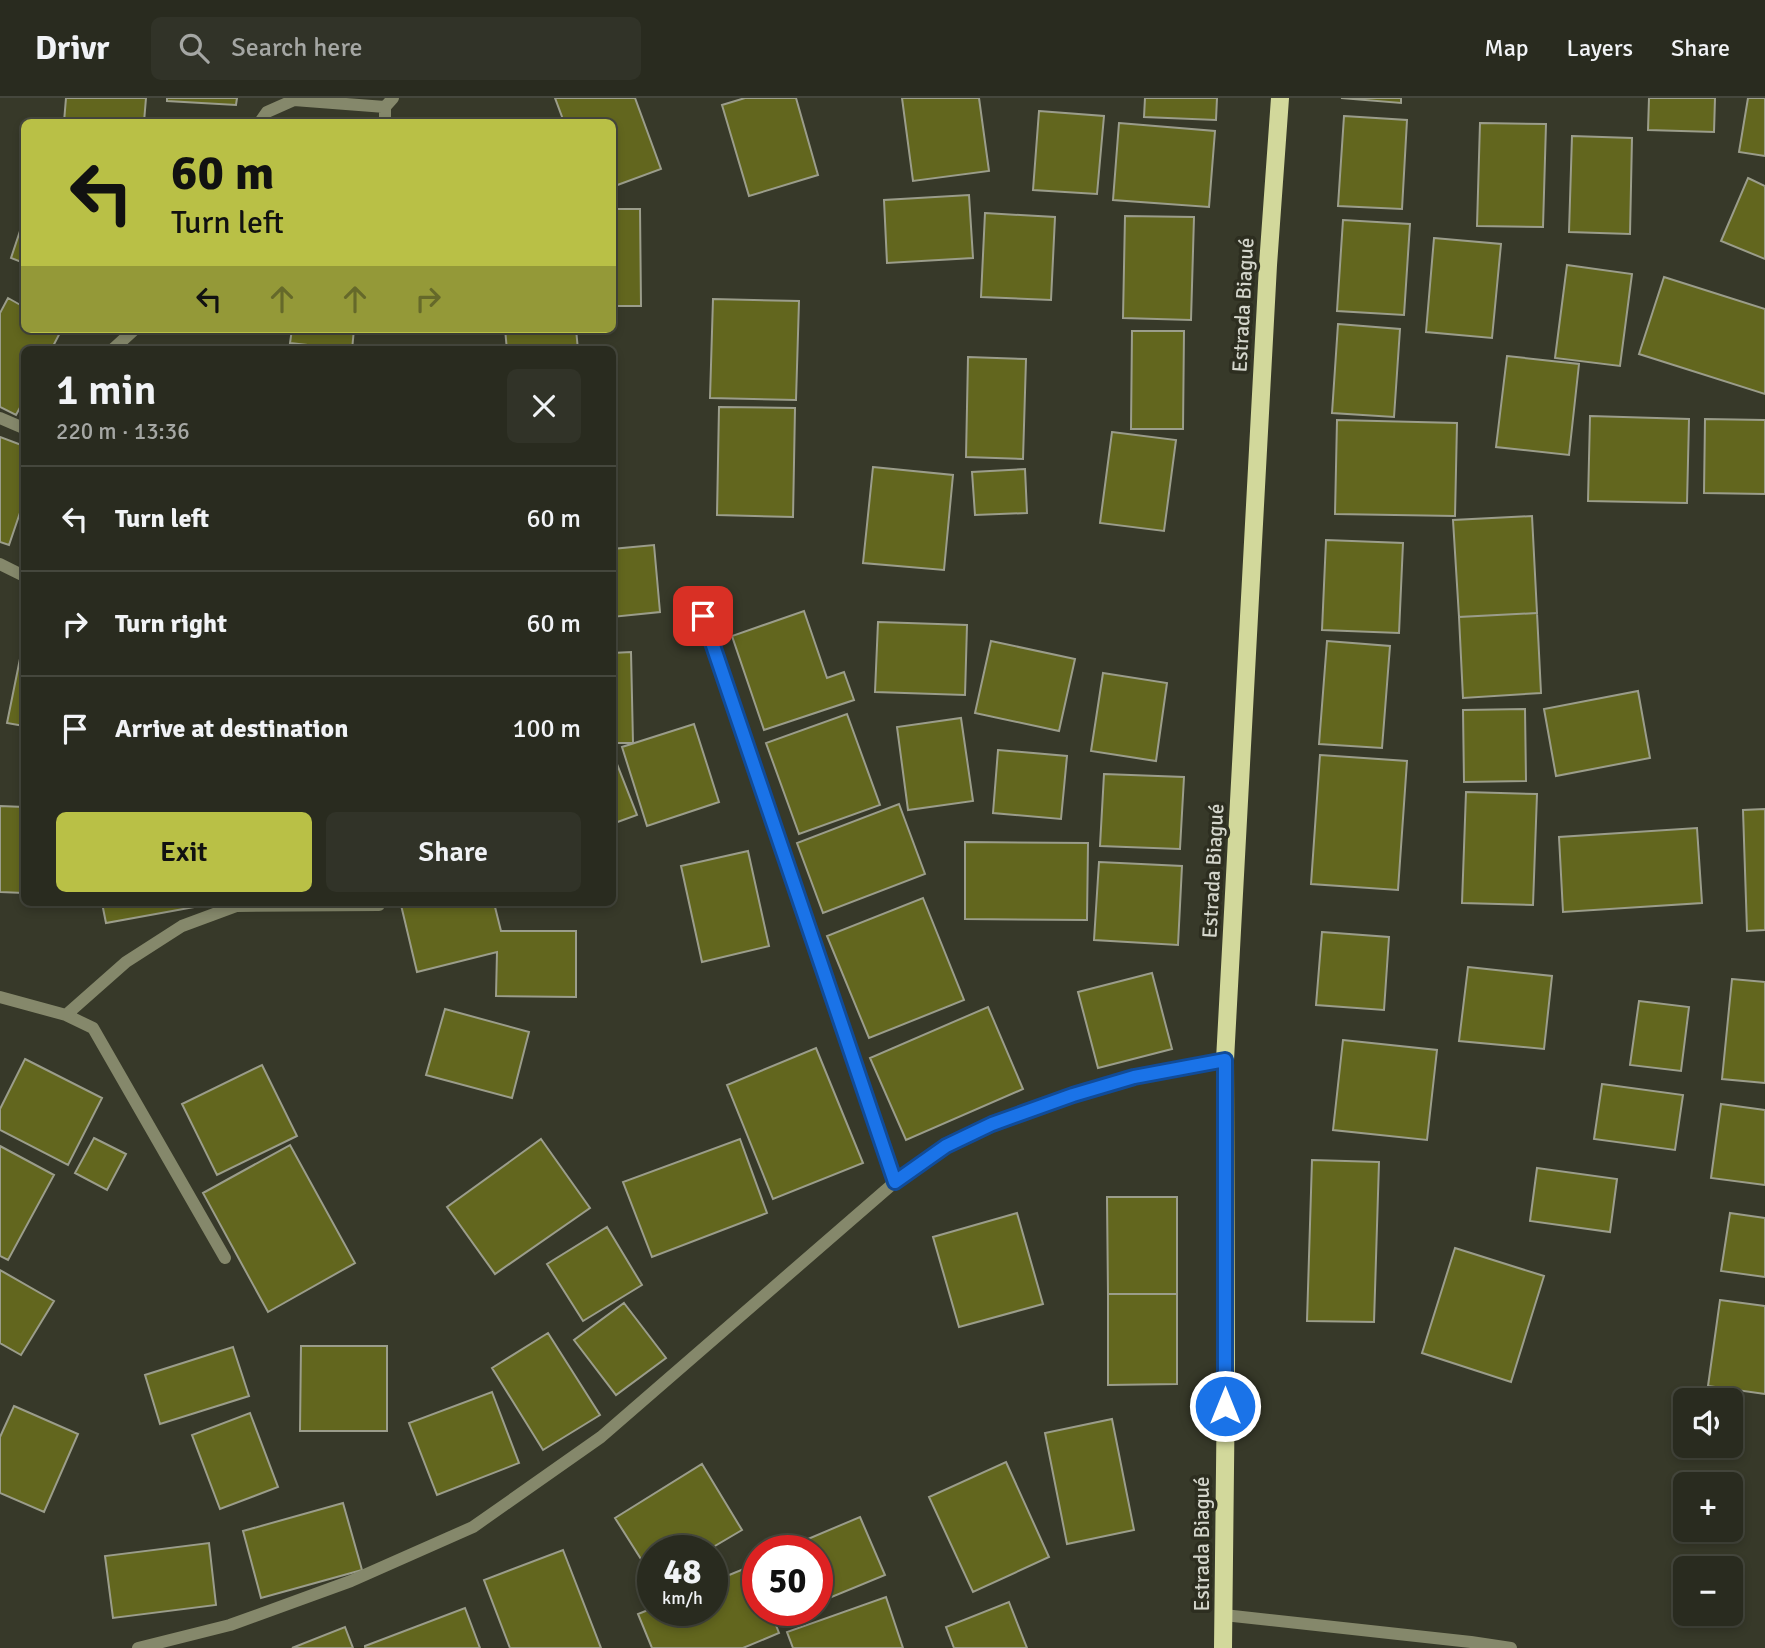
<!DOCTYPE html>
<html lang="en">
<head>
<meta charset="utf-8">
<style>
  body { margin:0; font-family:Signika,sans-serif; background:#313328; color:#f1f3f6; height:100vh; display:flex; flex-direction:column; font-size:26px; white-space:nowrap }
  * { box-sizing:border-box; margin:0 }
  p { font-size:23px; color:#a5a7a4 }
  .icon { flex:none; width:38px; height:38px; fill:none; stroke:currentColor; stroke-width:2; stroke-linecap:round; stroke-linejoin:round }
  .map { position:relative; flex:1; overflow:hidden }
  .side { position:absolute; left:21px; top:248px; width:595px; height:560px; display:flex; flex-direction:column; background:#292b1f; border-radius:10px; box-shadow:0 4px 10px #0003,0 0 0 2px #45473d }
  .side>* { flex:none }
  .guide { position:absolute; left:21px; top:21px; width:595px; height:214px; border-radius:10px; box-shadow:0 4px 10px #0003,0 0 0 2px #45473d; background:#b9c046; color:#111; overflow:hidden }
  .tools { position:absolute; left:1673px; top:1290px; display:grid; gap:14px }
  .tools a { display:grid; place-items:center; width:70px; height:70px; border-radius:10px; background:#292b1f; box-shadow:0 4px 10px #0003,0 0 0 2px #45473d; font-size:35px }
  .speed { position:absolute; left:637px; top:1437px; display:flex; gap:14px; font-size:35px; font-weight:700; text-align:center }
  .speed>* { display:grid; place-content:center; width:91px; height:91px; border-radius:50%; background:#292b1f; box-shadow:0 4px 10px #0003,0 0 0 2px #45473d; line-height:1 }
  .speed small { font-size:18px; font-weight:400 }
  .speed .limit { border:10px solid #d22; background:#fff; color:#111 }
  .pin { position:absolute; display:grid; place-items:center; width:60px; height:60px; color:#fff; margin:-30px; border-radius:14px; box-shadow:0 4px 10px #0006 }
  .me { position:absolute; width:77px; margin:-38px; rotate:0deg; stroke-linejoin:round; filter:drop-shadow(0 0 5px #0008) }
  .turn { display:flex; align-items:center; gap:24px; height:147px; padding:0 35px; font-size:32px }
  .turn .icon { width:91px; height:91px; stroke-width:2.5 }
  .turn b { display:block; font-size:49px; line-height:60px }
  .lanes { display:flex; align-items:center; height:66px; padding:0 35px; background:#0003; justify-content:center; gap:35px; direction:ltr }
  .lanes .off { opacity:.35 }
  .round { display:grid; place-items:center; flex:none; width:74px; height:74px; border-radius:10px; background:#313328 }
  .summary { display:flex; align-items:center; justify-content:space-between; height:119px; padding:0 35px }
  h1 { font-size:42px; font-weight:600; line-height:52px }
  .action { display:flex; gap:14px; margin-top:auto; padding:14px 35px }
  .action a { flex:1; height:80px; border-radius:10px; background:#b9c046; color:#111; font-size:28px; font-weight:600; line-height:80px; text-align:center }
  .action a+a { background:#313328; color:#f1f3f6 }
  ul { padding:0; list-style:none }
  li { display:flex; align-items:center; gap:21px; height:105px; padding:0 35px; border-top:2px solid #45473d }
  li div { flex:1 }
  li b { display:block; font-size:26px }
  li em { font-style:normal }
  header { display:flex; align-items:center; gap:42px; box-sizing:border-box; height:98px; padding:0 35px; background:#292b1f; border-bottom:2px solid #45473d }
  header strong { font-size:33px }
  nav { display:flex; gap:38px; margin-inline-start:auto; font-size:24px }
  .search { width:490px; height:63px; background:#313328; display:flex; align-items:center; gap:18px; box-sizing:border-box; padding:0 24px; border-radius:10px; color:#a5a7a4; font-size:26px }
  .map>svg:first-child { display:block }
  .building { fill:#62661e; stroke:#9b9d8b; stroke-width:2 }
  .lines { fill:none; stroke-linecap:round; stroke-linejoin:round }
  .minor { stroke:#85886b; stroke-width:12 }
  .major { stroke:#d2d89b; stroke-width:18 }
  .route-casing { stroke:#114b97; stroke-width:18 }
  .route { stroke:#1a73e8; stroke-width:12 }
  .labels { text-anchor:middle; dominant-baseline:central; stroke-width:7; stroke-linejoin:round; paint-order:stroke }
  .street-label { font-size:21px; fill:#d4d6cc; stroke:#2d2e20 }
</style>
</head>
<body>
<header>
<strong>Drivr</strong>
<div class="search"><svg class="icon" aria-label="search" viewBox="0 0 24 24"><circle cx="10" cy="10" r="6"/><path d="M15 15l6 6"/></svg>Search here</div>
<nav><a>Map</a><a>Layers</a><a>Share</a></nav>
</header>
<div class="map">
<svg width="1765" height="1550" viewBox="0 0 1765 1550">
  <rect width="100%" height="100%" fill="#373929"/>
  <path class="building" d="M66,0H146L144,24H64Z
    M167,0H237L236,7L167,3Z
    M555,0H635L661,71L612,89V24H564Z
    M745,0H796L818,77L749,98L722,7Z
    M902,0H979L989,73L913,83Z
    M1145,0H1217L1216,22L1144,19Z
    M1341,0H1401V5Z
    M1649,0H1715L1714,34L1648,32Z
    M1748,0H1765V58L1739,54Z
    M1039,13L1104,18L1097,96L1033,92Z
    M1344,18L1407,22L1402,111L1338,108Z
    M1119,25L1215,33L1209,109L1113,102Z
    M1480,25L1546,26L1543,129L1477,128Z
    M1572,38L1632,40L1630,136L1569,134Z
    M1748,80L1765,88V161L1721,143Z
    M969,97L973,160L887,165L884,102Z
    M612,111H640L641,208H612Z
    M985,115L1055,119L1051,202L981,199Z
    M1125,118L1194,119L1191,222L1123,220Z
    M24,121V165L11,160Z
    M1343,122L1410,126L1404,217L1337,213Z
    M1434,140L1501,146L1492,240L1426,234Z
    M1567,167L1632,176L1620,268L1555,260Z
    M1664,179L1765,211V296L1639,256Z
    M8,200L24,209V231H62L51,252H24V302L16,317L0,309V215Z
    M713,201L799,203L796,302L710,300Z
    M1338,226L1400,231L1394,319L1332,315Z
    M292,231H354L352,252L290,245Z
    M505,231H576L578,252H507Z
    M1132,233H1184L1183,331H1131Z
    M1507,258L1579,266L1569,357L1496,349Z
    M968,259L1026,261L1023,361L966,359Z
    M719,309L795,310L793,419L717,417Z
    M1590,318L1689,321L1687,405L1588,403Z
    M1705,321L1765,322V396L1704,395Z
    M1337,322L1457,325L1455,418L1335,416Z
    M1112,334L1176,342L1164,433L1100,425Z
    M0,339L24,348V403L9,447L0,444Z
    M873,369L953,377L944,472L863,465Z
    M1025,371L1027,415L975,417L972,374Z
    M1532,418L1537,515L1459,519L1453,422Z
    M1326,442L1403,445L1399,535L1322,532Z
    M654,447L660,514L612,519V451Z
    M804,513L827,580L844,574L854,602L764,632L732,538Z
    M1537,515L1541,595L1463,600L1459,519Z
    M878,524L967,527L965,597L875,594Z
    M24,541V628L7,625Z
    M991,543L1075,561L1059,633L975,615Z
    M1327,543L1390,548L1382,650L1319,646Z
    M631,554L633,645H612V555Z
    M1103,575L1167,585L1156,663L1091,653Z
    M1638,593L1650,660L1556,678L1544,611Z
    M1525,611L1526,683L1464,684L1463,612Z
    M847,616L880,707L799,736L766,645Z
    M961,620L973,703L908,712L897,629Z
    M694,626L719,704L647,728L622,649Z
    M998,652L1067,658L1061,721L993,715Z
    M1320,657L1407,663L1398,792L1311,786Z
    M615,661L637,717L612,726V663Z
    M1104,676L1184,679L1180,751L1100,748Z
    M1466,694L1537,696L1533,807L1462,805Z
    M899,706L925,776L823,815L797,745Z
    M0,708L24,709V795L0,794Z
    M1765,711V832L1747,833L1743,712Z
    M1697,730L1702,805L1563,814L1559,739Z
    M965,744L1088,745L1087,822L965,821Z
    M748,753L769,848L702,864L681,768Z
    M1099,764L1182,768L1178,847L1094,842Z
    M923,800L964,902L869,940L827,838Z
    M102,805H199L200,808L106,825Z
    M410,805H494L501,833H576V899L496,898L497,854L417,874L401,807Z
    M1322,834L1389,839L1384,912L1316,907Z
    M1468,869L1552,878L1544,951L1459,943Z
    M1152,875L1172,951L1098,970L1078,894Z
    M1732,881L1765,884V985L1722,981Z
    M1639,903L1689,909L1681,973L1630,967Z
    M988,909L1023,991L906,1042L870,960Z
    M445,911L529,934L512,1000L426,977Z
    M1343,942L1437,952L1427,1042L1333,1032Z
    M816,950L863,1065L773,1101L727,987Z
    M25,961L102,1000L68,1067L0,1032V1011Z
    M262,967L297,1038L217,1077L182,1006Z
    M1602,986L1683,997L1675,1052L1594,1041Z
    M1721,1006L1765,1012V1087L1711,1080Z
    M94,1040L126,1056L107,1092L75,1075Z
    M541,1041L590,1110L495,1176L447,1109Z
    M740,1041L767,1115L652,1159L623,1084Z
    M290,1047L355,1165L268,1214L203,1095Z
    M0,1048L54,1077L8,1162L0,1158Z
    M1312,1062L1379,1064L1374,1224L1307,1223Z
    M1537,1070L1617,1081L1610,1134L1530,1123Z
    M1107,1099H1177V1196H1108Z
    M1017,1115L1043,1206L959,1229L933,1139Z
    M1730,1115L1765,1120V1179L1721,1173Z
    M607,1129L642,1187L583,1223L547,1166Z
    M1455,1150L1544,1178L1511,1284L1422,1255Z
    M0,1172L54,1203L21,1257L0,1245Z
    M1108,1196H1177V1286L1108,1287Z
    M1720,1202L1765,1208V1296L1708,1288Z
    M624,1205L666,1260L616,1297L574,1242Z
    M548,1235L600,1317L543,1352L492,1270Z
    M301,1248H387V1333H300Z
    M233,1249L249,1298L160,1326L145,1277Z
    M492,1294L519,1365L437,1397L409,1325Z
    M14,1308L78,1336L44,1414L0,1395V1339Z
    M250,1315L278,1389L220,1411L192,1337Z
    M1112,1321L1134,1432L1067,1446L1045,1335Z
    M1006,1364L1049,1459L973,1494L929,1399Z
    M702,1366L742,1432L708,1452H653V1480L615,1420Z
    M343,1405L362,1472L261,1500L243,1433Z
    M860,1419L885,1477L817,1505V1452H782Z
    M209,1445L216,1507L113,1520L105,1458Z
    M563,1452L601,1550H510L484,1482Z
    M751,1468L758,1484V1512H770L779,1535L743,1550H652L638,1516L653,1510V1512H712V1484Z
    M886,1499L903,1550H793L787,1534Z
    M1009,1504L1027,1550H954L946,1529Z
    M465,1510L480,1550H365V1548Z
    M775,1512H801L779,1521Z
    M345,1529L353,1550H292Z"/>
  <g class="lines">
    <path class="minor" d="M260,24L267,14L294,2L385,9
      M385,24V9L393,0
      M112,252L135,231
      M0,320L21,329L24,327
      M0,466L24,478
      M703,518L895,1084
      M0,899L66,917L93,930L225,1160
      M66,917L126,864L182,828L236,808L379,807
      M1224,1517L1471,1544L1511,1550
      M138,1550L230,1527L351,1483L473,1429L601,1339L895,1084L946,1048L992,1026L1073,997L1134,979L1225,962"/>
    <path class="major" d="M1223,1550L1226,1282L1225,962L1268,167L1280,0"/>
  </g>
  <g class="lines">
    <g class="route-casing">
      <path id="route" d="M703,518L895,1084L946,1048L992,1026L1073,997L1134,979L1225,962V1308"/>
    </g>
    <use href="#route" class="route"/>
  </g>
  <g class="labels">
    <g class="street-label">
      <text transform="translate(1243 207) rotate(-87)">Estrada Biagué</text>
      <text transform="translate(1213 773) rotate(-87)">Estrada Biagué</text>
      <text transform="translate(1202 1446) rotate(-90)">Estrada Biagué</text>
    </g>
  </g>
</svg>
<div class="tools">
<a><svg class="icon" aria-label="sound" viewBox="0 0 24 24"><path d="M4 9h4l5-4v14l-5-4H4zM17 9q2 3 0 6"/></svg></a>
<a>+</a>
<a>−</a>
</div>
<div class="speed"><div>48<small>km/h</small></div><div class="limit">50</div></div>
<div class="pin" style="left:703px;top:518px;background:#d93025"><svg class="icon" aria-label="arrive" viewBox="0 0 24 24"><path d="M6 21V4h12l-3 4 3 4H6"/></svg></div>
<svg class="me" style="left:1225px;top:1308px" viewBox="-20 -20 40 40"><circle r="17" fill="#1a73e8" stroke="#fff" stroke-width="3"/><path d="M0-11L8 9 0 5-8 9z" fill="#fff"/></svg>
<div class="guide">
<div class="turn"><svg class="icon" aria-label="left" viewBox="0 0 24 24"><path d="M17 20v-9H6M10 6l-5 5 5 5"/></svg><div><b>60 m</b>Turn left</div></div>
<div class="lanes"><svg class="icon" aria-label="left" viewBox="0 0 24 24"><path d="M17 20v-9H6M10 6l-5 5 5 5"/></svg><svg class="icon off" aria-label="ahead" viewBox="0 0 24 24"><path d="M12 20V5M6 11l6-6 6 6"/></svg><svg class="icon off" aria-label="ahead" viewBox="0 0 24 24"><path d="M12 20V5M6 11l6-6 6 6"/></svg><svg class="icon off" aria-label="right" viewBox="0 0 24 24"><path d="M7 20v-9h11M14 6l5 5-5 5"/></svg></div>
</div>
<section class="side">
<div class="summary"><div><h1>1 min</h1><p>220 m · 13:36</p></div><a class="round"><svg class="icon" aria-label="close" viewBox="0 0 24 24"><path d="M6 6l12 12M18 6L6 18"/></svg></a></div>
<ul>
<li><svg class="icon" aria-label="left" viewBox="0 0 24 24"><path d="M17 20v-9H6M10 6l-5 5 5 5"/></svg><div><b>Turn left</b></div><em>60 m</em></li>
<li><svg class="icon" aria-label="right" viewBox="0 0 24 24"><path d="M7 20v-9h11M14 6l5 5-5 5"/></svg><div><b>Turn right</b></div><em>60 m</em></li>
<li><svg class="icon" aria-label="arrive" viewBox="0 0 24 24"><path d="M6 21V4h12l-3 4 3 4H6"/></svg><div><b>Arrive at destination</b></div><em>100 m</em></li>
</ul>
<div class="action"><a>Exit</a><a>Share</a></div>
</section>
</div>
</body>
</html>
